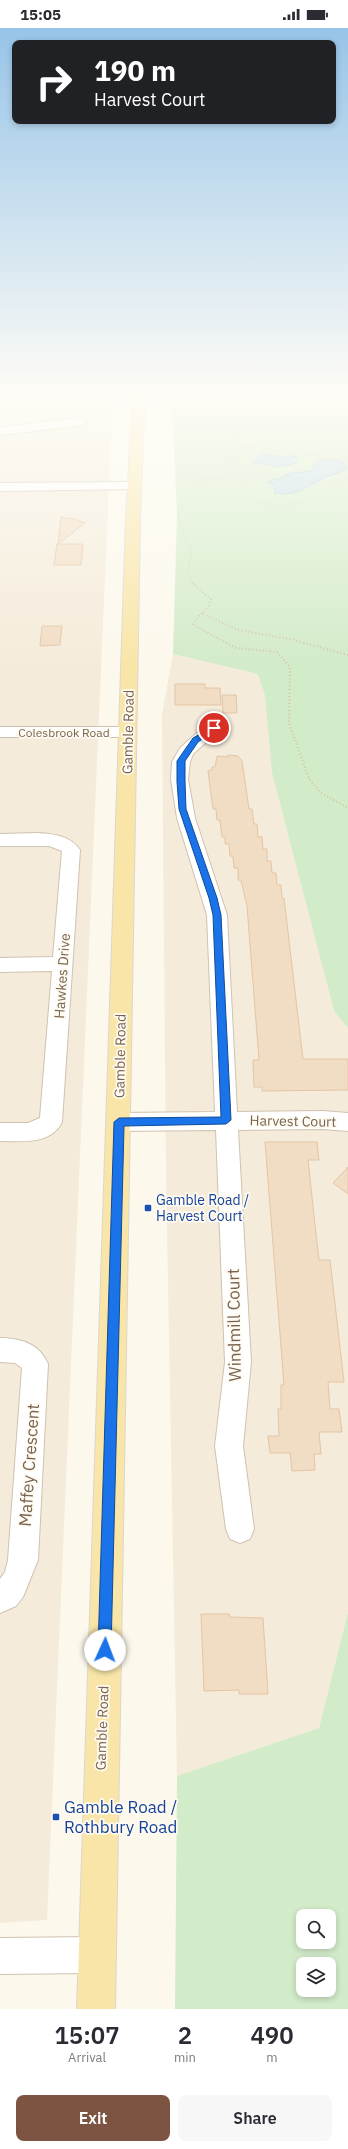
<!DOCTYPE html>
<html lang="en">
<head>
<meta charset="utf-8">
<style>
  body { margin:0; font-family:"IBM Plex Sans",sans-serif; background:#f7f7f7; color:#2b2b33; height:100vh; display:flex; flex-direction:column; font-size:15px; white-space:nowrap }
  * { box-sizing:border-box; margin:0 }
  p { font-size:13px; color:#7c7c81 }
  .icon { flex:none; width:22px; height:22px; fill:none; stroke:currentColor; stroke-width:2; stroke-linecap:round; stroke-linejoin:round }
  .map { position:relative; height:1981px; overflow:hidden }
  .details { display:flex; flex-direction:column; background:#fff; flex:1 }
  .details>* { flex:none }
  .banner { position:absolute; left:12px; top:12px; width:324px; height:84px; border-radius:8px; box-shadow:0 2px 6px #0003; background:#202124; color:#fff; overflow:hidden }
  .buttons { position:absolute; left:296px; top:1881px; display:grid; gap:8px }
  .buttons a { display:grid; place-items:center; width:40px; height:40px; border-radius:8px; background:#fff; box-shadow:0 2px 6px #0003; font-size:20px }
  .pin { position:absolute; display:grid; place-items:center; width:34px; height:34px; color:#fff; margin:-17px; border:2px solid #fff; border-radius:50%; box-shadow:0 1px 4px #0007 }
  .me { position:absolute; width:44px; margin:-22px; rotate:2deg; stroke-linejoin:round; filter:drop-shadow(0 0 3px #0008) }
  .turn { display:flex; align-items:center; gap:14px; height:84px; padding:0 16px; font-size:18px }
  .turn .icon { width:52px; height:52px; stroke-width:2.5 }
  .turn b { display:block; font-size:28px; line-height:34px }
  .eta { display:flex; justify-content:space-evenly; align-items:center; height:68px; text-align:center }
  .eta b { font-size:24px; font-weight:600; line-height:28px }
  .primary-button { display:flex; gap:8px; margin-top:auto; padding:8px 16px }
  .primary-button a { flex:1; height:46px; border-radius:8px; background:#7d5442; color:#fff; font-size:16px; font-weight:600; line-height:46px; text-align:center }
  .primary-button a+a { background:#f7f7f7; color:#2b2b33 }
  .status { display:flex; justify-content:space-between; align-items:center; height:28px; padding:0 20px; background:#fff; direction:ltr }
  .status svg { height:11px; fill:currentColor }
  .map>svg:first-child { display:block }
  .residential { fill:#f4ebda }
  .green { fill:#d2ebc9; fill-rule:evenodd }
  .water { fill:#bfdce7; stroke:#a6cad8 }
  .building { fill:#f1dcc4; stroke:#e4c5a4 }
  .lines { fill:none; stroke-linecap:round; stroke-linejoin:round }
  .minor-casing { stroke:#cfc2b0; stroke-width:2 }
  .major-casing { stroke:#dcd6d1; stroke-width:2 }
  .path-far1 { stroke:#d7c0a6; stroke-width:1.5; stroke-dasharray:0.5 2; stroke-linecap:butt }
  .path { stroke:#d7c0a6; stroke-width:2; stroke-dasharray:1 2.5; stroke-linecap:butt }
  .minor { fill:#fff; fill-rule:evenodd }
  .major { fill:#f8e5a7; fill-rule:evenodd }
  .route { fill:#1a73e8; stroke:#114b97 }
  .transit-dot { fill:#1a4fb4; stroke:#fffbf2; stroke-width:1.5 }
  .labels { text-anchor:middle; dominant-baseline:central; stroke-width:3.5; stroke-linejoin:round; paint-order:stroke }
  .far-street-label { font-size:12px; fill:#78634e; stroke:#fffbf2 }
  .street-label { font-size:14px; fill:#78634e; stroke:#fffbf2 }
  .transit-label { font-size:14px; fill:#164399; stroke:#fffbf2; text-anchor:start }
  .near-street-label { font-size:17px; fill:#78634e; stroke:#fffbf2 }
  .near-transit-label { font-size:17px; fill:#164399; stroke:#fffbf2; text-anchor:start }
</style>
</head>
<body>
<div class="status"><b>15:05</b><svg viewBox="0 0 49 12"><path d="M0 12V9h3v3zM5 12V6h3v6zM10 12V3h3v9zM15 12V0h3v12zM26 1h20v11H26zM47 4h2v5h-2z"/></svg></div>
<div class="map">
<svg width="348" height="1981" viewBox="0 0 348 1981">
  <rect width="100%" height="100%" fill="#fcf8ec"/>
  <path class="residential" d="M75,363H113L47,1892L0,1895V365L26,366L32,374Z
    M173,626L258,646L265,668L272,745L334,983L348,1000V1584L319,1700L177,1748L166,1143L162,686Z"/>
  <path class="green" d="M0,363H75L32,374L26,366L0,365Z
    M348,370V1000L334,983L272,745L265,668L258,646L173,626L177,485L172,374L324,375Z
    M348,1584V1981H175L177,1748L319,1700ZM303,1888H329V1914H303ZM303,1936H329V1962H303Z"/>
  <path class="water" d="M263,426L290,430L291,428L298,429L296,435L279,439L252,434Z
    M319,431L339,433L346,436L347,441C340,445 333,446 326,449C308,457 298,469 275,465L274,456L268,455L273,451C280,452 282,449 288,446C297,443 306,446 315,440L313,438Z"/>
  <path class="building" d="M61,489L69,491L72,490L85,495L58,516Z
    M57,516H83L81,537H54Z
    M42,598H62L60,617L40,618Z
    M175,656H205V660H220L221,677H175Z
    M222,667H236L237,685H223Z
    M228,727L238,728L242,733L249,781H252L254,796H257L258,809H262L263,821H267V833H271L272,845H276L277,857H281L282,870H284L303,1031H348V1062L262,1063V1059H254L253,1032H259L247,878L241,852H238V840H234L233,828H230L229,816H225V809H222L220,792H217L216,781H213L208,743L212,742V739H215L217,728L228,729Z
    M265,1114H317L319,1132H308L316,1206L319,1232H330L344,1354H328L330,1381H339L342,1404H319L321,1426H314L315,1442L292,1443L290,1425H270L268,1408H279L278,1381H281V1357H284Z
    M348,1139V1166L333,1155Z
    M201,1586H229L230,1589L263,1590L268,1666H239V1662L204,1663Z"/>
  <g class="lines">
    <g class="minor-casing">
      <path id="minor" d="M133,363H181C176,368 138,368 133,363Z
        M230,363H332L330,365C299,373 263,373 232,365Z
        M80,390L86,394L84,397L0,407V399Z
        M134,454L139,455L140,458L139,461L0,463V455Z
        M214,695L220,696L222,700L193,726L190,734L188,751L195,790L227,887L237,1084L323,1083L348,1085V1103L323,1101L238,1102L251,1334L243,1418L254,1501L250,1511L240,1515L230,1511L226,1501L215,1418L225,1334L216,1102L119,1103L111,1100L108,1094L111,1088L119,1085L215,1084L207,887L177,790L171,751L172,734L180,720L199,703Z
        M0,699H128L134,700L136,704L134,708L128,709H0Z
        M38,805C54,806 71,808 80,822L62,1094C51,1117 22,1113 0,1113V1095H28L40,1090L52,943L0,944V930L53,929L62,823L49,818H0V806Z
        M0,1310C20,1310 40,1316 48,1336L38,1532L23,1569L16,1578L0,1585V1551L5,1544L8,1532L22,1340L15,1335L0,1334Z
        M96,1909L108,1915L114,1927L108,1939L96,1945L0,1946V1910Z"/>
    </g>
    <g class="major-casing">
      <path id="major" d="M133,363H145L140,490L115,1981H77L126,490Z"/>
    </g>
    <path class="path-far1" d="M221,363C223,389 225,399 244,418
      M348,432L244,418L236,423L231,430L234,440L245,448L246,461L251,471L259,475L284,478L313,471L328,459L348,451
      M193,556L188,545L192,521L186,513L181,499L178,484L182,474L202,452L241,445"/>
    <path class="path" d="M192,555L211,571C209,585 196,585 193,597L236,620L277,624L290,639L289,695L309,751L321,765L348,780
      M203,586L238,602L290,611L348,627"/>
    <use href="#minor" class="minor"/>
    <use href="#major" class="major"/>
  </g>
  <linearGradient id="sky" x2="0" y2="1"><stop stop-color="#97c4e8"/><stop offset="0.57" stop-color="#fefcf6"/><stop offset="1" stop-color="#fefcf6" stop-opacity="0"/></linearGradient>
  <rect width="348" height="640" fill="url(#sky)"/>
  <path class="route" d="M212,699L218,700L198,714L185,733V754L186,781L217,870L221,887L231,1092L226,1096L124,1098L111,1622L109,1627L105,1629L100,1627L98,1622L114,1094L119,1090L221,1089L213,887L209,870L179,781L177,754V733L193,710Z"/>
  <g class="transit-dot">
    <rect x="144" y="1176" width="8" height="8" rx="2"/>
    <rect x="52" y="1785" width="8" height="8" rx="2"/>
  </g>
  <g class="labels">
    <g class="far-street-label">
      <text x="64" y="704">Colesbrook Road</text>
    </g>
    <g class="street-label">
      <text transform="translate(128 704) rotate(-89)">Gamble Road</text>
      <text transform="translate(62 948) rotate(-86)">Hawkes Drive</text>
      <text transform="translate(120 1028) rotate(-89)">Gamble Road</text>
      <text transform="translate(293 1093) rotate(1)">Harvest Court</text>
      <text transform="translate(102 1700) rotate(-88)">Gamble Road</text>
    </g>
    <g class="transit-label">
      <text x="156" y="1172">Gamble Road /<tspan x="156" dy="16">Harvest Court</tspan></text>
    </g>
    <g class="near-street-label">
      <text transform="translate(234 1297) rotate(-91)">Windmill Court</text>
      <text transform="translate(29 1437) rotate(-86)">Maffey Crescent</text>
    </g>
    <g class="near-transit-label">
      <text x="64" y="1779">Gamble Road /<tspan x="64" dy="20">Rothbury Road</tspan></text>
    </g>
  </g>
</svg>
<div class="buttons">
<a><svg class="icon" aria-label="search" viewBox="0 0 24 24"><circle cx="10" cy="10" r="6"/><path d="M15 15l6 6"/></svg></a>
<a><svg class="icon" aria-label="layers" viewBox="0 0 24 24"><path d="M12 4l9 5-9 5-9-5zM3 14l9 5 9-5"/></svg></a>
</div>
<div class="pin" style="left:214px;top:700px;background:#d93025"><svg class="icon" aria-label="arrive" viewBox="0 0 24 24"><path d="M6 21V4h12l-3 4 3 4H6"/></svg></div>
<svg class="me" style="left:105px;top:1622px" viewBox="-20 -20 40 40"><circle r="19" fill="#fff"/><path d="M0-13L10 11 0 6-10 11z" fill="#1a73e8"/></svg>
<div class="banner">
<div class="turn"><svg class="icon" aria-label="right" viewBox="0 0 24 24"><path d="M7 20v-9h11M14 6l5 5-5 5"/></svg><div><b>190 m</b>Harvest Court</div></div>
</div>
</div>
<section class="details">
<div class="eta">
<div><b>15:07</b><p>Arrival</p></div>
<div><b>2</b><p>min</p></div>
<div><b>490</b><p>m</p></div>
</div>
<div class="primary-button"><a>Exit</a><a>Share</a></div>
</section>
</body>
</html>
